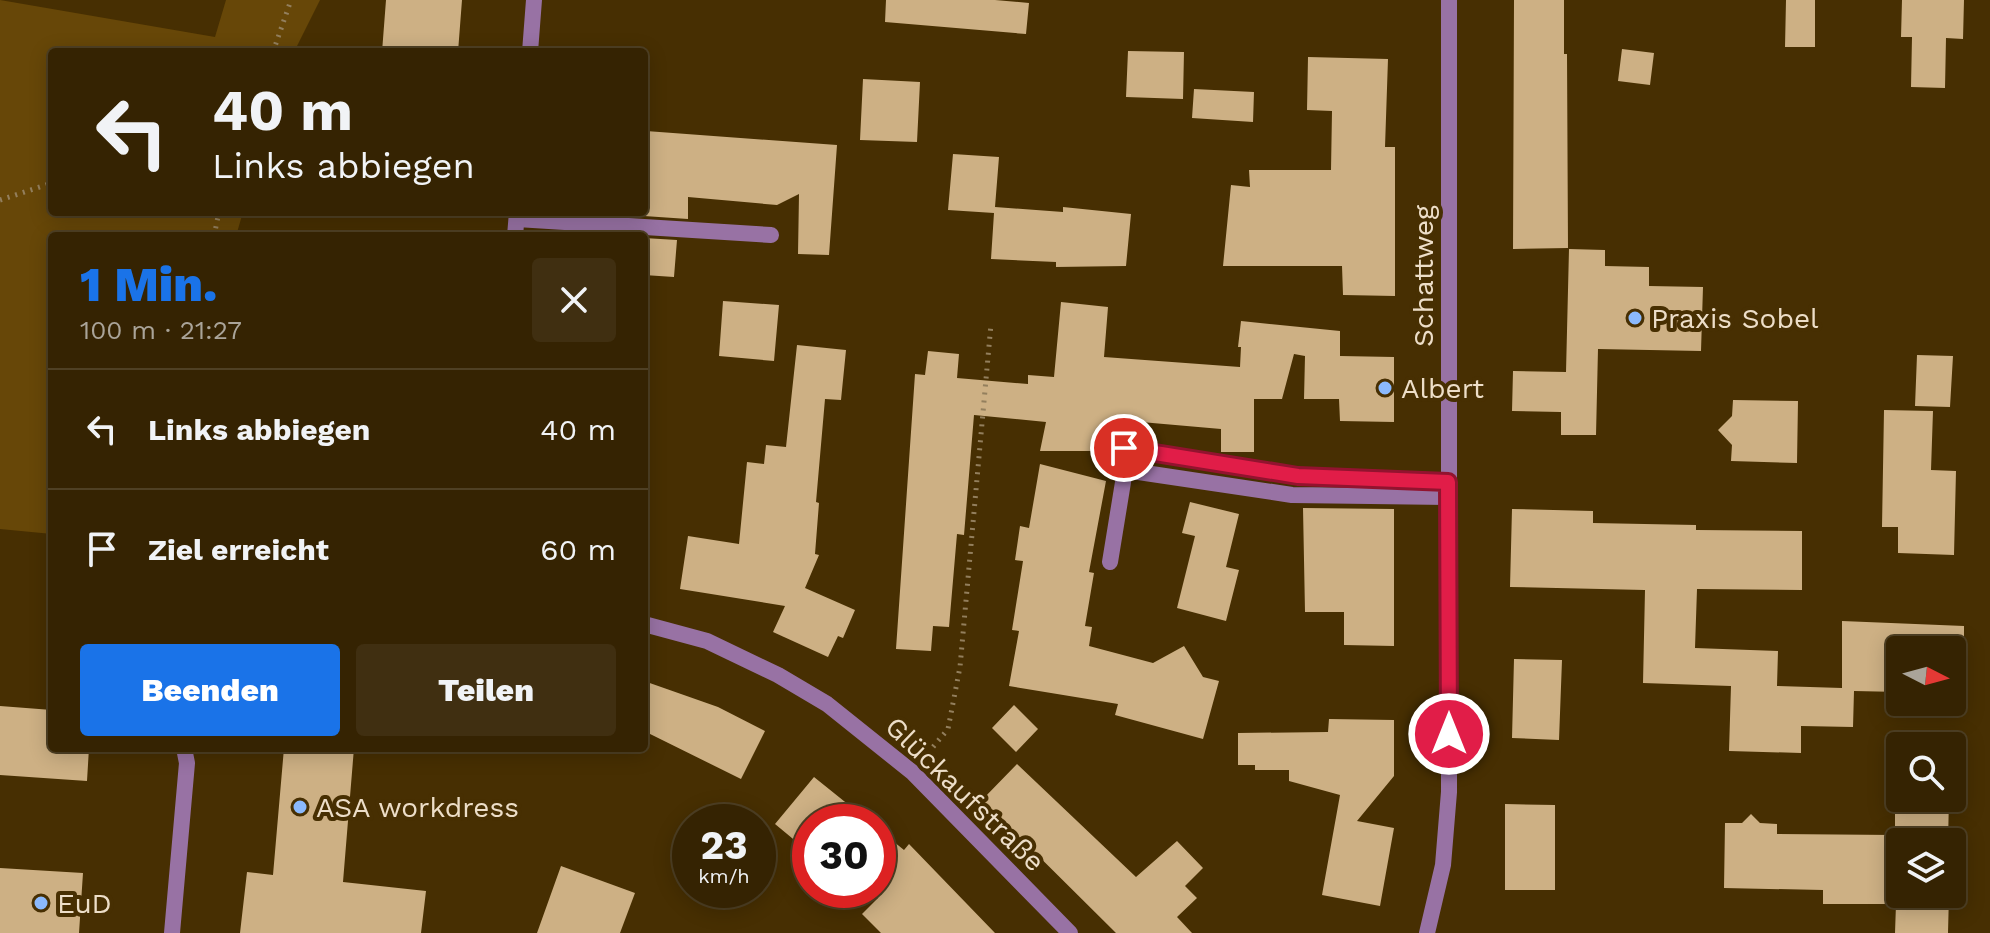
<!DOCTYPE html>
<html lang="de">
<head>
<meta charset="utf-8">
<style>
  body { margin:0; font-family:"Work Sans",sans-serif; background:#402f11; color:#f1f3f6; height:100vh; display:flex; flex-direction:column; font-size:30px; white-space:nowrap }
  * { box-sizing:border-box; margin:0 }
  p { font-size:26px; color:#aaa499 }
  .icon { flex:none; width:44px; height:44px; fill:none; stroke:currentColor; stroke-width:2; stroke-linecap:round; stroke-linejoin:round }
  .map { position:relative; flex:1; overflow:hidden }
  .drawer { position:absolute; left:48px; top:232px; width:600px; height:520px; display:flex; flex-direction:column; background:#352302; border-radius:8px; box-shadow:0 4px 20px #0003,0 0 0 2px #4f4024 }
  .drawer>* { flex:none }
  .banner { position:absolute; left:48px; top:48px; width:600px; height:168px; border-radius:8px; box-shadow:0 4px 20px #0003,0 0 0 2px #4f4024; background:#352302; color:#f1f3f6; overflow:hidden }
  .needle { width:52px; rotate:96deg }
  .buttons { position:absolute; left:1886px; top:636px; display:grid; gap:16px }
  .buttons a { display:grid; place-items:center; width:80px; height:80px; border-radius:8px; background:#352302; box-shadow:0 4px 20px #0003,0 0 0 2px #4f4024; font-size:40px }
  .speed { position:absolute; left:672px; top:804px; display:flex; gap:16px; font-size:40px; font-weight:700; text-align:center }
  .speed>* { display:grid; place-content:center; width:104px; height:104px; border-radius:50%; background:#352302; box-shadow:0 4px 20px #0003,0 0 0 2px #4f4024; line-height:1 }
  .speed small { font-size:20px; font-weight:400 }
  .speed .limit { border:12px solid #d22; background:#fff; color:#111 }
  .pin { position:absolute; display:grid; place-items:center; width:68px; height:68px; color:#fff; margin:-34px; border:4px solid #fff; border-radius:50%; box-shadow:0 2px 8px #0007 }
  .me { position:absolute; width:88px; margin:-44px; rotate:0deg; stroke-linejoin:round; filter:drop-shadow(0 0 6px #0008) }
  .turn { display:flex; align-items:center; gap:28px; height:168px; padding:0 32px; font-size:36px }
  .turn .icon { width:104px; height:104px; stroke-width:2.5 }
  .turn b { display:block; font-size:56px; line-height:68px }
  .round { display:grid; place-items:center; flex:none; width:84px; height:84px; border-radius:8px; background:#402f11 }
  .head { display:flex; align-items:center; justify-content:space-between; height:136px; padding:0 32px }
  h1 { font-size:48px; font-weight:800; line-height:60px; color:#1a73e8 }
  .button { display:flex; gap:16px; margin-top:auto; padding:16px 32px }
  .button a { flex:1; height:92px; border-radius:8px; background:#1a73e8; color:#fff; font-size:32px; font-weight:800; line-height:92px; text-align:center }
  .button a+a { background:#402f11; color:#f1f3f6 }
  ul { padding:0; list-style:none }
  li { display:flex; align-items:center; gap:24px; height:120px; padding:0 32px; border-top:2px solid #4f4024 }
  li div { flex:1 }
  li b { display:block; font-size:30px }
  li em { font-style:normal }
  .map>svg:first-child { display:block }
  .green { fill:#674708 }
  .building { fill:#cdb084 }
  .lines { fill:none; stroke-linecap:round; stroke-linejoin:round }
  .path { stroke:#937f5d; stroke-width:5; stroke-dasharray:2 6; stroke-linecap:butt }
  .service { stroke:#9872a4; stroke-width:16 }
  .minor { stroke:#9872a4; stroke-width:16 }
  .route-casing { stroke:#92132f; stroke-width:20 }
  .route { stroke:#e11d48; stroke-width:14 }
  .poi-dot { fill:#8bb9fc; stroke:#472f02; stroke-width:3 }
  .labels { text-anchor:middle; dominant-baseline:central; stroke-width:8; stroke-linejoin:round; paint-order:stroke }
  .street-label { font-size:28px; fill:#eddec8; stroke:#472f02 }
  .poi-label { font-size:28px; fill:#eddec8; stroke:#472f02; text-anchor:start }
</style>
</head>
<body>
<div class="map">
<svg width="1990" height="933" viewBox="0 0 1990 933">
  <rect width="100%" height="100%" fill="#472f02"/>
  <path class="green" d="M0,0L215,37L226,0H320L294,52H52V212H243L236,236H52V534L0,529Z"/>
  <path class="building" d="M386,0H462L458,52H382Z
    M886,0H995L1029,3L1026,34L885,22Z
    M1514,0H1564V54H1567L1568,248L1513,249Z
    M1786,0H1815V47H1785Z
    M1902,0H1964L1963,39L1946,38L1945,88L1911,87L1912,37H1901Z
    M1622,49L1654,53L1650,85L1618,81Z
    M1128,51L1184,52L1183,99L1126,97Z
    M1308,57L1388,59L1385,147H1395V296L1343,295L1342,266H1223L1231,185L1250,187L1249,170H1331L1332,111L1307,110Z
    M863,79L920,82L917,142L860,140Z
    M1194,89L1254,92L1253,122L1192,118Z
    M646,131L837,145L829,255L798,254L799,194L777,205L688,197V219L644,216Z
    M953,154L999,157L995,207L1063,212V207L1131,214L1126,266L1056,267V262L991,259L994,213L948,210Z
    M644,238L677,240L674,277L644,275Z
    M1569,249L1605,250V266L1649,267V286L1703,287L1701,351L1598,349L1596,435H1561V412L1512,411L1513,371L1566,372Z
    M723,301L779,305L774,361L719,356Z
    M1061,302L1108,307L1104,357L1240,367L1241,347H1238L1241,321L1340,331V356L1394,357V422L1340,421L1339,399H1304L1305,356L1294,354L1282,399H1254V452H1221V429L1118,420L1112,451H1040L1046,422L974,415L964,535L957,534L949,627L933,626L931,651L896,649L915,374L925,375L928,351L959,354L957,378L1028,384V375L1054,377Z
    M797,345L846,350L841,400L825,399L816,502L819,503L815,554L819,555L805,588L855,610L843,638L838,636L828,657L773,632L785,606L680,589L688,536L739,544L747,462L764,464L766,445L786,447Z
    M1917,355L1953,356L1950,407L1915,406Z
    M1733,400L1798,401L1797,463L1731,461L1732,445L1718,430L1732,416Z
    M1884,410L1933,411L1931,470L1956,471L1954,555L1898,553V527H1882Z
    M1040,464L1106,481L1089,572L1094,573L1085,626L1092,627L1089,646L1153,663L1184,646L1203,677L1219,681L1203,739L1115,715L1118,704L1009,686L1019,631L1012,630L1023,561L1015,560L1020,526L1029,528Z
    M1190,502L1239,514L1226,567L1239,570L1226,621L1177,608L1195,536L1182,533Z
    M1303,508L1394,509V646L1344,645V612H1305Z
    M1512,509L1593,511V523L1696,525V530L1802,531V590L1697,589L1695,648L1778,651L1777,686L1842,688V621L1964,626V654H1968L1967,707L1915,706V702H1952V650H1900V692L1854,691L1853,727L1801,726V753L1729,751L1731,686L1643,683L1645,590L1510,587Z
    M1514,659L1562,660L1559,740L1512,738Z
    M644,681L718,707L765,731L741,779L644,731Z
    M1014,705L1038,729L1016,752L992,728Z
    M0,706L52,710V748H89L87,781L0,775Z
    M1329,719L1394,720V776L1357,821L1394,828L1380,906L1322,895L1340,795L1289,781V770H1255V765H1238V733L1328,732Z
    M284,748H354L343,882L426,891L421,933H240L247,872L273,875Z
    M1017,764L1136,877L1177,841L1203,868L1185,886L1197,898L1177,917L1192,933H1116L982,800Z
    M814,777L870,822H810V853L775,824Z
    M1895,798H1949L1948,842H1900V894H1949L1948,933H1895L1896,904H1823V890L1724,888L1725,823H1742L1751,814L1760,823L1777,824V834L1895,835Z
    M1505,804L1555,805V890H1505Z
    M878,829L904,850L909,844L995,933H881L862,914L878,898Z
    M561,866L635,893L620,933H537Z
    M0,868L83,873L79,933H0Z"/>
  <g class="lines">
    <path class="path" d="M273,52L291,0
      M0,200L52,183
      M214,236L219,212
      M928,753L948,729L960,667L991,324"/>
    <path class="service" d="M517,219L771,235
      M1124,448L1298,476L1448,482
      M1110,562L1125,470L1292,495L1448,497"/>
    <path class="minor" d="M530,52L534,0
      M515,236L517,212
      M644,624L707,641L778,675L827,704L912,772L1070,933
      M172,933L187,763L184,748
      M1427,933L1443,865L1449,792V0"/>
  </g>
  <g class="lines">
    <g class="route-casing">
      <path id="route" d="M1124,448L1298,476L1448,482L1449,734"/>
    </g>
    <use href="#route" class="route"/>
  </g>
  <g class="poi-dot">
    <circle cx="1635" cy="318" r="8"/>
    <circle cx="1385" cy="388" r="8"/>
    <circle cx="300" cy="807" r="8"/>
    <circle cx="41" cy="903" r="8"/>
  </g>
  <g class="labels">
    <g class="street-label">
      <text transform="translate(1423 276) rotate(-90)">Schattweg</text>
      <text transform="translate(965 794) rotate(44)">Glückaufstraße</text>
    </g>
    <g class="poi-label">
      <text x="1651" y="318">Praxis Sobel</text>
      <text x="1401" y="388">Albert</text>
      <text x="316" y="807">ASA workdress</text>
      <text x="57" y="903">EuD</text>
    </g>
  </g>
</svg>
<div class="buttons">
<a><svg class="needle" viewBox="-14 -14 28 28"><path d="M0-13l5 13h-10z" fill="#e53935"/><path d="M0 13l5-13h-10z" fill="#aaa499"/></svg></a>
<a><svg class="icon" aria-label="search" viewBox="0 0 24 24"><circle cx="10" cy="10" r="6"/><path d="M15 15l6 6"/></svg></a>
<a><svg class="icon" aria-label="layers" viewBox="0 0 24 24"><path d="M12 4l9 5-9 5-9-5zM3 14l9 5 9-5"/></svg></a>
</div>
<div class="speed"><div>23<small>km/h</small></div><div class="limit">30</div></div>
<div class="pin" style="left:1124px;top:448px;background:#d93025"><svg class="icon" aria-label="arrive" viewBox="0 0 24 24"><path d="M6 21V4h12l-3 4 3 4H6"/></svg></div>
<svg class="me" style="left:1449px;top:734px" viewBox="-20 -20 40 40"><circle r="17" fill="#e11d48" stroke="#fff" stroke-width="3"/><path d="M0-11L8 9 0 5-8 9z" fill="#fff"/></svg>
<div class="banner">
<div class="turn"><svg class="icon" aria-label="left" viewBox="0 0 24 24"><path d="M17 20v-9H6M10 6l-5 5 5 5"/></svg><div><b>40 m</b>Links abbiegen</div></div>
</div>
<section class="drawer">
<div class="head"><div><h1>1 Min.</h1><p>100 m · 21:27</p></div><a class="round"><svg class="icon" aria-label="close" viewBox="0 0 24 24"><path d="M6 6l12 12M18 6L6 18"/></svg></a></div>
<ul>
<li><svg class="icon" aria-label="left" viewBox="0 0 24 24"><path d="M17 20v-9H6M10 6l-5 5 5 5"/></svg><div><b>Links abbiegen</b></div><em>40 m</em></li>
<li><svg class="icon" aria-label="arrive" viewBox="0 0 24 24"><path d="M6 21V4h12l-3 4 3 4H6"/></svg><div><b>Ziel erreicht</b></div><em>60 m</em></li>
</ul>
<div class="button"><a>Beenden</a><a>Teilen</a></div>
</section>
</div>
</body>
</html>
